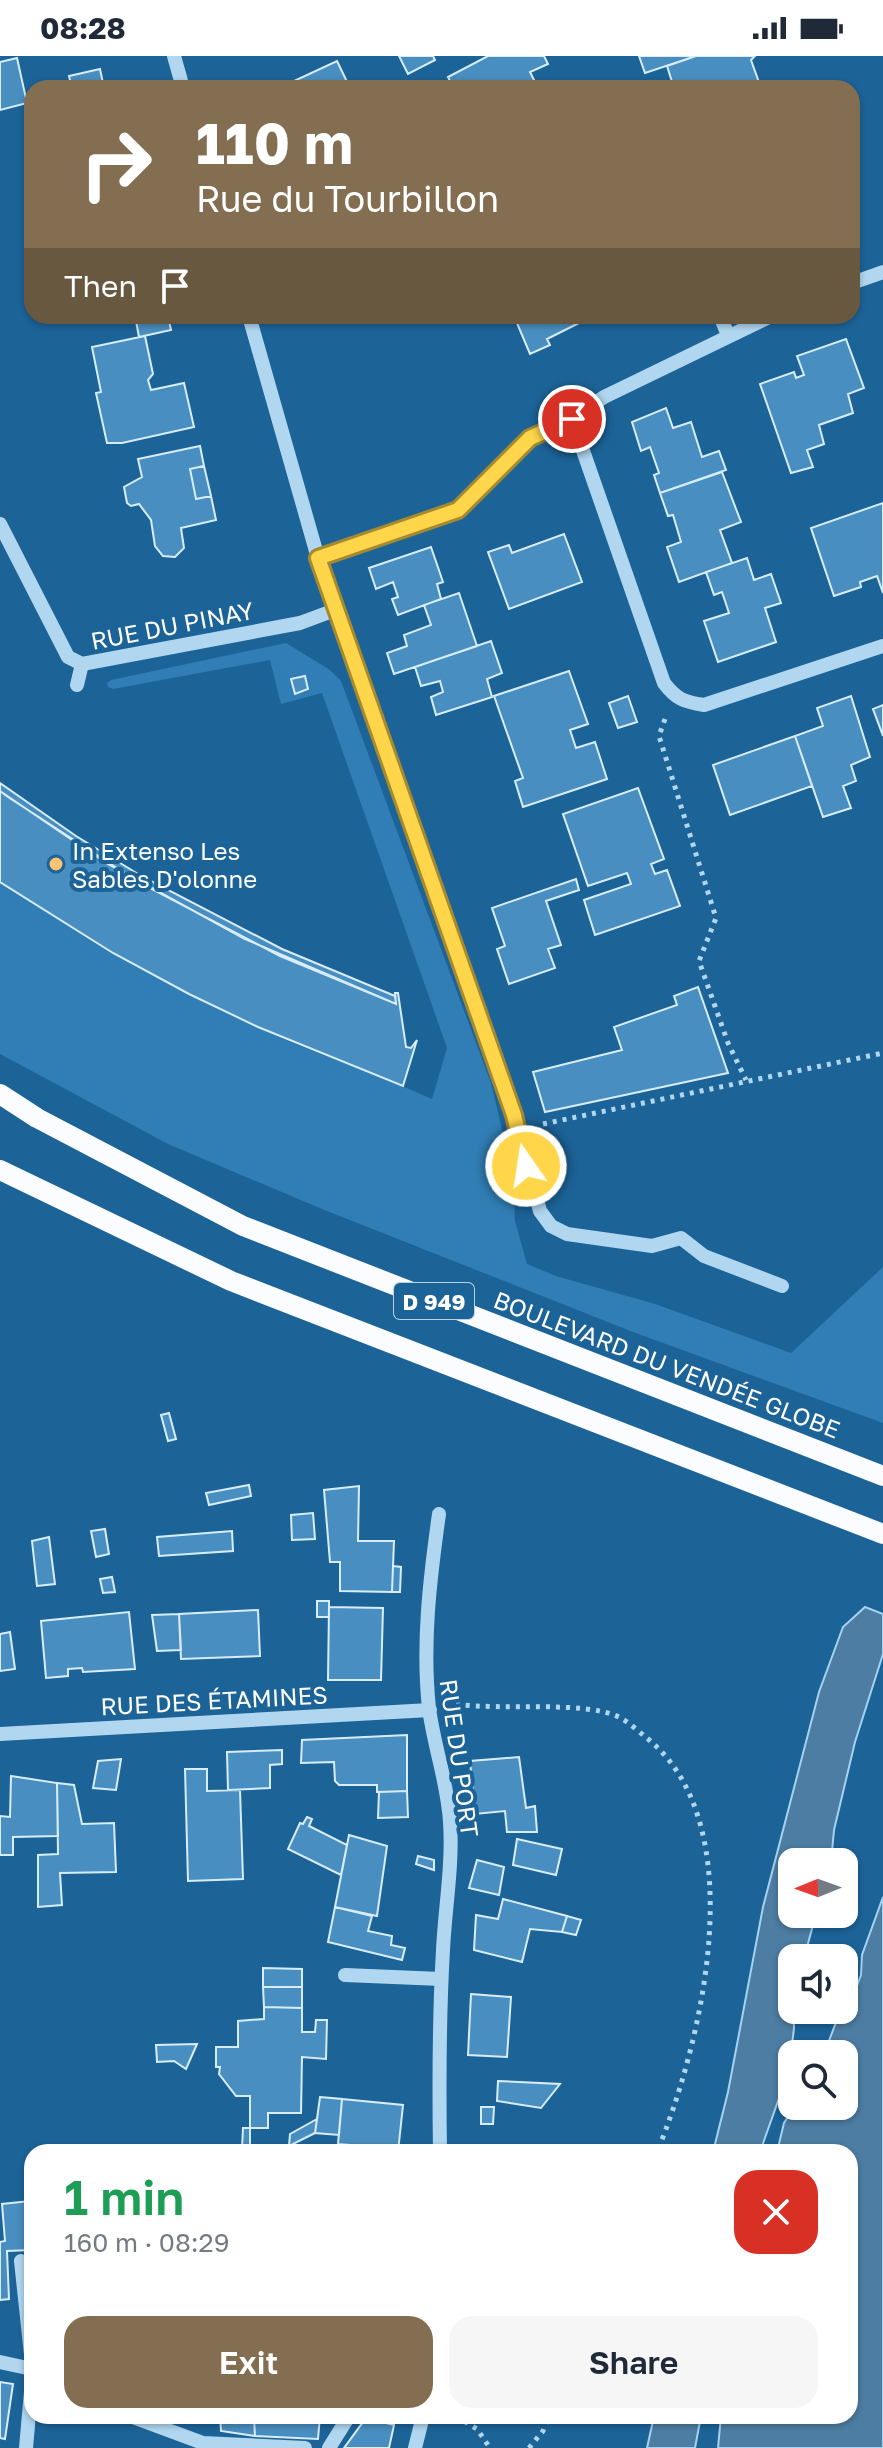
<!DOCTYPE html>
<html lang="en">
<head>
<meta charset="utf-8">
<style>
  body { margin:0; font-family:"Golos Text",sans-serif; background:#f6f6f7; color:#1f2937; height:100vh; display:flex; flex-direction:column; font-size:30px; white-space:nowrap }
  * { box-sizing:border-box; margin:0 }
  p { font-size:26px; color:#747a83 }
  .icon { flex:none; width:44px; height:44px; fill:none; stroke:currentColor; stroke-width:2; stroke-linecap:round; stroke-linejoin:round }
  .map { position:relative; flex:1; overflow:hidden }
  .panel { position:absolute; left:24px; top:2088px; width:834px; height:280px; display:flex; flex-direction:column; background:#fff; border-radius:24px; box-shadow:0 2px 6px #0004 }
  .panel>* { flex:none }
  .hud { position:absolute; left:24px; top:24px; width:836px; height:244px; border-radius:24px; box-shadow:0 2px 6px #0004; background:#846e51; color:#fff; overflow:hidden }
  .needle { width:52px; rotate:269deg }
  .controls { position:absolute; left:778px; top:1792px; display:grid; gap:16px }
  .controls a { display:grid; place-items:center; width:80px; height:80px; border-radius:16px; background:#fff; box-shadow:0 2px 6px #0004; font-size:40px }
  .pin { position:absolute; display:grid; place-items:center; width:68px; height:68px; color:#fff; margin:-34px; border:4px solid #fff; border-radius:50%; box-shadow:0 2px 8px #0007 }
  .me { position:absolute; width:88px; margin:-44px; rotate:347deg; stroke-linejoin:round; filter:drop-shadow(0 0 6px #0008) }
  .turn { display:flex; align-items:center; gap:28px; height:168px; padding:0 40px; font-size:36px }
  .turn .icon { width:104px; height:104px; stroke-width:2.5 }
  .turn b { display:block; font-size:56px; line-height:68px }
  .then { display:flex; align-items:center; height:76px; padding:0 40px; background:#0003; gap:16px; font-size:30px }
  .round { display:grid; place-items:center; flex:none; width:84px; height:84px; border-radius:24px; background:#f6f6f7 }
  .overview { display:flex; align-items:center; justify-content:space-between; height:136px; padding:0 40px }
  h1 { font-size:48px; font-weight:600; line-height:60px; color:#1e9e55 }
  .cta { display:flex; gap:16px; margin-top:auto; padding:16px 40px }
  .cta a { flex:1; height:92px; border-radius:24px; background:#846e51; color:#fff; font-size:32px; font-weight:600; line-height:92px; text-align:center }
  .cta a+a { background:#f6f6f7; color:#1f2937 }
  .status { display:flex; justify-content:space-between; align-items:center; height:56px; padding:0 40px; background:#fff; direction:ltr }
  .status svg { height:22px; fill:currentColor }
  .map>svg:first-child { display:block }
  .green { fill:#307eb5 }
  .water { fill:#4d7da2; stroke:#a4d3f2; stroke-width:2 }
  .building { fill:#498ec0; stroke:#d7edfb; stroke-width:2 }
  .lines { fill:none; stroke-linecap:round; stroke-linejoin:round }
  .path { stroke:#b0d6f0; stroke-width:5; stroke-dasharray:4 6; stroke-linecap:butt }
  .minor { stroke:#b0d6f0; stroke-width:14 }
  .major { stroke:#fafcff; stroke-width:20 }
  .route-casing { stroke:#a68a30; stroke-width:20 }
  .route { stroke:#ffd54a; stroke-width:14 }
  .poi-dot { fill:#ffc270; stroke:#1c6398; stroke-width:3 }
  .labels { text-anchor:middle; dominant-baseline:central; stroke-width:8; stroke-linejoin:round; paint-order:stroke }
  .shield { fill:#1c6398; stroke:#bbd0e0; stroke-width:2 }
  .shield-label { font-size:22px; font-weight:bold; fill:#fff }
  .street-label { font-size:24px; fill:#fff; stroke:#1c6398 }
  .poi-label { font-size:24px; fill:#fff; stroke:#1c6398; text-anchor:start }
</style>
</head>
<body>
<div class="status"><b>08:28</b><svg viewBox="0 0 49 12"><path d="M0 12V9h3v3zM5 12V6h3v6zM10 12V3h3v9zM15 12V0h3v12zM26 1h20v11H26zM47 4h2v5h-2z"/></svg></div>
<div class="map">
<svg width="883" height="2392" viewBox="0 0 883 2392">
  <rect width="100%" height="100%" fill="#1c6398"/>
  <path class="green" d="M286,587L330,614L341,625L491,1027L513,1120L515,1165L527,1208L556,1220L655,1248L791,1297L883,1211V1367L633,1276L322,1153L168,1088L0,998V826C82,880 167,930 256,971C314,997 374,1017 432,1043L447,992L322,637L281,648L270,604L113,633L108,631L107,627L111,624Z"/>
  <path class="water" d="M865,1551L883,1558V1598L855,1686L834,1774L831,1806H792V1858H816L804,1902H792L794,1972L789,2014L760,2096H713L728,2036L763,1851L819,1636L843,1571Z
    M883,1841V2392H718L721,2360H850V2096H777L784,2067L795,2050H844V1998H824L838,1961L854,1938L861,1919L862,1899Z
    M654,2360H701L695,2392H647Z"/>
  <path class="building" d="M399,0H433L435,4L408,18Z
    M488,0H544L548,8L530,16L538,32H453L448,21Z
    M639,0H696L645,17Z
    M696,0H755L751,4L761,32H674L667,10Z
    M17,2L27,47L0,54V6Z
    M337,5L350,32H279Z
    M100,13L104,32H72L69,20Z
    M135,260H168L171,274L139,281Z
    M514,260H593L547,283L550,289L530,298Z
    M145,280L153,318L148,324L151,334L184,327L194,371L122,387H107L96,337L101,336L92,291Z
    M846,283L864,332L848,338L853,357L819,369L824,388L807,394L813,411L791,417L760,328L794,316L796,322L804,319L797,300Z
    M666,352L673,372L691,366L702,401L719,395L726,414L660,437L654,419L659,417L650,391L641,395L632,366Z
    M200,390L204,410L190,413L196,443L211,440L216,464L181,472L184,492L175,501L163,500L155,490L151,464L139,448L131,450L127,447L124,431L142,421L138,403Z
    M204,410L211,440L196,443L190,413Z
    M722,416L741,466L720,474L732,507L679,526L667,491L681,486L673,459L668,460L660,437Z
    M883,447V537L877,520L860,526L861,531L834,540L811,472Z
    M564,478L582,526L509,553L488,496L509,489L512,497Z
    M431,491L443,526L437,528L441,543L398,559L392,543L398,541L393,526L376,533L369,512Z
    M747,502L754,524L771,518L781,547L765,552L776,586L718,606L704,565L729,557L722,536L714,539L706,516Z
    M459,537L477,590L394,618L387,597L407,590L404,579L431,569L424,549Z
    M491,585L502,617L487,623L492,641L436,659L431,641L443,636L440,625L421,630L415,611Z
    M569,615L588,668L570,674L576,692L595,686L607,723L523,751L515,725L523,722L494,640Z
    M305,620L308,633L295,638L291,623Z
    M628,640L637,666L618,672L609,647Z
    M851,640L870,701L851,709L856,725L843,730L851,752L823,761L795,680L823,670L817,652Z
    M883,649V680L873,653Z
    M795,680L812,730L730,759L713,709Z
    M0,727L76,780L143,821L282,893L395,940L396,948L280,900L140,827L8,741L0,735Z
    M638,732L664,803L651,808L655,818L667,814L680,850L595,879L584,844L631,828L627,817L588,830L563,758Z
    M0,735L106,807L245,883L396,948L395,937H398L406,991L411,992L417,984L403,1030L258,971L189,938L113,897L0,826Z
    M576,823L579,834L546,845L561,889L548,893L555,912L509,928L497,893L505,890L492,852Z
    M698,931L728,1017L545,1056L533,1016L622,994L614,971L677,949L674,940Z
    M169,1357L176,1383L168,1385L161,1359Z
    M249,1429L251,1440L209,1449L206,1437Z
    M359,1430L358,1485H394L392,1536L340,1535V1506H330L324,1434Z
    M313,1457L315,1483L292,1484L291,1459Z
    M105,1473L109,1498L96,1501L91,1475Z
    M232,1475L233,1495L159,1500L157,1481Z
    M49,1481L55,1528L37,1530L32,1485Z
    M393,1510L401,1511L400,1536H392Z
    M112,1521L115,1536L103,1537L100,1523Z
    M317,1545H329V1561H317Z
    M329,1551L383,1552L381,1624H328Z
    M258,1554L260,1600L181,1603L179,1558Z
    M129,1556L135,1613L83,1616L82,1612L68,1613V1620L46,1622L41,1565Z
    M179,1558L181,1594L157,1595L152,1559Z
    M10,1576L15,1613L0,1615V1578Z
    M407,1679V1735L377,1736V1729H339L335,1725L334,1706L301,1707L302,1684Z
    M282,1694V1708L270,1709V1732L228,1734L227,1696Z
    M519,1701L526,1752L535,1750L537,1776H507L505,1755L475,1758L470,1705Z
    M121,1703L116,1734L93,1732L98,1705Z
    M185,1713H207V1735L240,1734L243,1823L188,1825Z
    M11,1720L57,1727L58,1780L13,1781V1799H0V1760L10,1761Z
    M57,1727L74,1729L82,1768L114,1767L116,1816L60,1817L62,1849L38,1851V1799L58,1798Z
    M407,1735L408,1761L378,1762L379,1736Z
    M307,1761L312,1763L309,1770L347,1789L341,1819L288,1793L300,1767L303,1768Z
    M349,1779L387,1790L377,1860L335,1851Z
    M517,1783L562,1793L556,1819L513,1809Z
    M418,1800L434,1804V1814L416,1808Z
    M477,1804L504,1811L499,1839L469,1832Z
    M503,1843L567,1860L562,1876L530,1873L522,1906L474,1894L476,1859L498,1863Z
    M335,1851L372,1860L368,1875L392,1880L391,1889L405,1892L402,1904L328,1886Z
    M567,1860L581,1864L576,1879L562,1876Z
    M263,1912L302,1913V1931H263Z
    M263,1931H302V1952L264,1951Z
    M471,1938L511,1941L507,2001L468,1999Z
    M264,1951L302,1952V1976H315L316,1964H327L326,2003L302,2001L301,2057H268V2072H250V2040H236L219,2018L220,2011H216V1991H238V1965L264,1963Z
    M197,1988L186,2013L174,2005L157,2006L156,1989Z
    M498,2025L560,2028L541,2052L497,2045Z
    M320,2041L342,2043L339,2079L315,2077Z
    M342,2043L403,2049L398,2096H350V2089L338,2088Z
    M481,2051H494L493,2068H481Z
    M317,2063L315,2077L289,2090L290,2078Z
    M243,2072H250V2091L242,2092Z
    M30,2145L32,2194L7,2195L9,2243L0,2244V2186L5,2185L2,2148Z
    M0,2326L13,2328L5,2383L0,2382Z
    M220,2360H286V2361L254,2362L255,2380L221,2375Z
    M286,2360H320L318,2383L255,2380L254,2362Z
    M366,2362L394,2369L389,2392H344Z"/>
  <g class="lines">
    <path class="path" d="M665,663L659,680L716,862L699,905L728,987L746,1024
      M543,1068L883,997
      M456,1648C502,1655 582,1644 619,1661C629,1666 639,1676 648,1683C754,1770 702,1987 657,2096
      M456,2360L477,2373L490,2392
      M529,2392L543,2375L549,2360"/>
    <path class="minor" d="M174,0L183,32
      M852,227L883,216
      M249,260L318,502L514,1059L540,1155L551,1170L567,1178L652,1190L681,1182L704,1200L782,1230
      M720,260L728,279
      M572,363L664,627C676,643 684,646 704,649L883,590
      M0,468L68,601L82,608L300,567L335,554
      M318,502L458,454L530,382L572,363L604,341L771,260
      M77,629L82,608
      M439,1458C430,1522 422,1587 429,1652C434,1691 448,1728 450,1766C453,1809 445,1852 443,1894C439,1962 439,2029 440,2096
      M0,1678L430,1654
      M345,1919L441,1923
      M21,2205L32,2308
      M0,2306L32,2313
      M130,2360L203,2387L305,2392
      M26,2392L32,2324
      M329,2392L349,2360
      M415,2392L423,2360"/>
    <path class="major" d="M0,1038L37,1062L243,1170L883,1420
      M0,1114L231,1225L883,1478"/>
  </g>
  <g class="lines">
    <g class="route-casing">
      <path id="route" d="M526,1110L514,1059L318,502L458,454L530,382L572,363"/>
    </g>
    <use href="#route" class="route"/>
  </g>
  <circle class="poi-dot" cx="56" cy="808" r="8"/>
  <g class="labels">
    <rect class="shield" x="394" y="1227" width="80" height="36" rx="6"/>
    <g class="shield-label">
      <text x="434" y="1245">D 949</text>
    </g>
    <g class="street-label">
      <text transform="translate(172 569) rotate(-11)">RUE DU PINAY</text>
      <text transform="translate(667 1308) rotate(21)">BOULEVARD DU VENDÉE GLOBE</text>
      <text transform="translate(214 1644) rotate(-3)">RUE DES ÉTAMINES</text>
      <text transform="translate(460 1702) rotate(82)">RUE DU PORT</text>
    </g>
    <g class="poi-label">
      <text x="72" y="794">In Extenso Les<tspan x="72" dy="28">Sables D'olonne</tspan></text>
    </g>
  </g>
</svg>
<div class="controls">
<a><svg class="needle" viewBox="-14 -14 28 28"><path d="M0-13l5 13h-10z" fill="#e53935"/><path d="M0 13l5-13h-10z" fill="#747a83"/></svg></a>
<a><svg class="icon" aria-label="sound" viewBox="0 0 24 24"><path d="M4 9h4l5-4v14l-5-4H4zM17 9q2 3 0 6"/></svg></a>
<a><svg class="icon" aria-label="search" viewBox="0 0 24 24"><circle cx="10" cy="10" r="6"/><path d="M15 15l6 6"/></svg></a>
</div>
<div class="pin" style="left:572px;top:363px;background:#d93025"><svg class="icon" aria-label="arrive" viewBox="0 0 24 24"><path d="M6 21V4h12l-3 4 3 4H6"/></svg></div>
<svg class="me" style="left:526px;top:1110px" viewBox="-20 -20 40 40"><circle r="17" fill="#ffd54a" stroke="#fff" stroke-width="3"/><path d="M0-11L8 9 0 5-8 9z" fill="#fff"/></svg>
<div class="hud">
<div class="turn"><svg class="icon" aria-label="right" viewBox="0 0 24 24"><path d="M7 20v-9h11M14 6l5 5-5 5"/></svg><div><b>110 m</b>Rue du Tourbillon</div></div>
<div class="then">Then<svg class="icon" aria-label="arrive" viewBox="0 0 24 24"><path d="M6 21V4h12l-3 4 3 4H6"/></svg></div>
</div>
<section class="panel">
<div class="overview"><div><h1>1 min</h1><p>160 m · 08:29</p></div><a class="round" style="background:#d93025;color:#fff"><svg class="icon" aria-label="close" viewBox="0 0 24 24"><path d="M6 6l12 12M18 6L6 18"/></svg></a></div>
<div class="cta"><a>Exit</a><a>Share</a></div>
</section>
</div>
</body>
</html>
